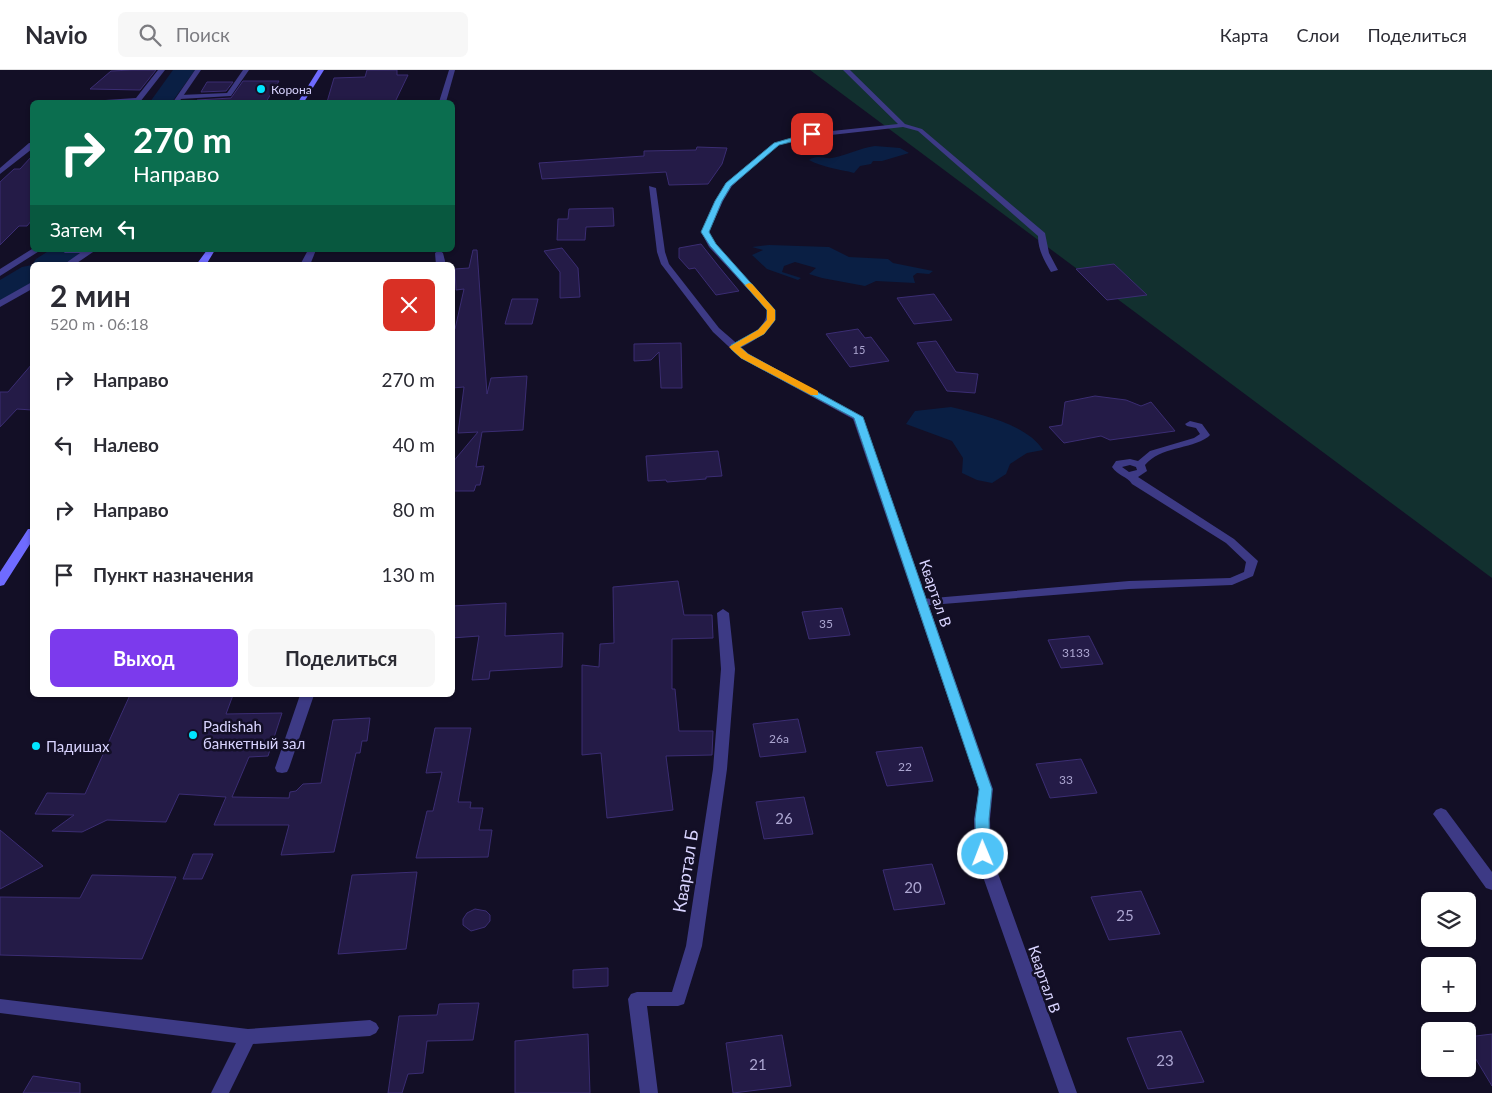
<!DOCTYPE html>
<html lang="ru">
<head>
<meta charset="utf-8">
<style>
  body { margin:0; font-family:Lato,sans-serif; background:#f7f7f7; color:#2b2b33; height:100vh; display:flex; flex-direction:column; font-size:19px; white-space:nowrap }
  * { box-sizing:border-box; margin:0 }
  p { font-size:16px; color:#7c7c81 }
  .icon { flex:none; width:28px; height:28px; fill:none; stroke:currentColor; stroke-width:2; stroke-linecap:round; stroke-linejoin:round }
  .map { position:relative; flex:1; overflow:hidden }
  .details { position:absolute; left:30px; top:192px; width:425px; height:435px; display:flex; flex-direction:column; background:#fff; border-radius:8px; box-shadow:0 1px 4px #0004 }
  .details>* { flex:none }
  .hud { position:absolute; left:30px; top:30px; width:425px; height:152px; border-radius:8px; box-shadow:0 1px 4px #0004; background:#0b6e4f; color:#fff; overflow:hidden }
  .fabs { position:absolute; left:1421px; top:822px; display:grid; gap:10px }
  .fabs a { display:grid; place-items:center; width:55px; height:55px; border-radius:8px; background:#fff; box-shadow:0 1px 4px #0004; font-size:25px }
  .pin { position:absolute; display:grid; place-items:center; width:42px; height:42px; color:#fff; margin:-21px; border-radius:10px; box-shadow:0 2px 8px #0006 }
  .me { position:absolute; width:55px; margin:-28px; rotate:359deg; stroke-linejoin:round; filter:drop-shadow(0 0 4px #0008) }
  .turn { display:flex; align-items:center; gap:18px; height:105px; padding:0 20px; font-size:22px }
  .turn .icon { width:65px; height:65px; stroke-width:2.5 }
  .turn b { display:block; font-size:35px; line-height:42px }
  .then { display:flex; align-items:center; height:48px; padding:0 20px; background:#0003; gap:10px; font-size:19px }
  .round { display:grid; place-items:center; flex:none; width:52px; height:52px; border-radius:8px; background:#f7f7f7 }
  .overview { display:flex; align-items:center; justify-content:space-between; height:85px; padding:0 20px }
  h1 { font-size:30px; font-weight:700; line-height:38px }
  .action { display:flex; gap:10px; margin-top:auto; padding:10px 20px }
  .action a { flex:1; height:58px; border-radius:8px; background:#7c3aed; color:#fff; font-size:20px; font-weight:700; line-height:58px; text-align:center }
  .action a+a { background:#f7f7f7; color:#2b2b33 }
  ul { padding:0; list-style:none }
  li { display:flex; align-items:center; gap:15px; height:65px; padding:0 20px }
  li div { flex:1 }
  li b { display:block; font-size:19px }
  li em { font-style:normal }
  header { display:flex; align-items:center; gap:30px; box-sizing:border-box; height:70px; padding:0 25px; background:#fff; border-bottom:1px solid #e1e1e2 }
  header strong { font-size:24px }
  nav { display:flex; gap:28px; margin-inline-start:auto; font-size:18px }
  .search { width:350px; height:45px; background:#f7f7f7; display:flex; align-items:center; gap:12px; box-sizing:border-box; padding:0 18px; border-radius:8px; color:#7c7c81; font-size:19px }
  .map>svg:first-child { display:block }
  .green { fill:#12302f }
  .water { fill:#0a1f44 }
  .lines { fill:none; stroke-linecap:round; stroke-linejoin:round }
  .river { fill:#0a1f44; fill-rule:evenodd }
  .building { fill:#241b47; stroke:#3b2d73 }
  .lane { fill:#3d3a85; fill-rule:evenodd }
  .street { fill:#3d3a85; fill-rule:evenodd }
  .secondary { fill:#6f6bff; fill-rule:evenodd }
  .route { fill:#4fc3f7; stroke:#337fa1 }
  .slow { fill:#f59e0b }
  .poi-dot { fill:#00e5ff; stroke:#130f26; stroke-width:2 }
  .labels { text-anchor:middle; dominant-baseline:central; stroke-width:5; stroke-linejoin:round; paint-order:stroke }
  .far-number-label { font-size:11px; fill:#aca6d1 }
  .far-poi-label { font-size:12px; fill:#d9d4ff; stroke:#130f26; text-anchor:start }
  .number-label { font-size:12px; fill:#aca6d1 }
  .street-label { font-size:15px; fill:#d9d4ff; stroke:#130f26 }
  .poi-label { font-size:15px; fill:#d9d4ff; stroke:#130f26; text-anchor:start }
  .near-number-label { font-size:15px; fill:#aca6d1 }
  .near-street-label { font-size:18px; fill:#d9d4ff; stroke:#130f26 }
</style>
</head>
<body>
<header>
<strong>Navio</strong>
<div class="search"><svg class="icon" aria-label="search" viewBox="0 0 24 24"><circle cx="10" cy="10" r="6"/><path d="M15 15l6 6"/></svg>Поиск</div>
<nav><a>Карта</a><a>Слои</a><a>Поделиться</a></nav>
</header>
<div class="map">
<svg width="1492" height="1023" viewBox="0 0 1492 1023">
  <rect width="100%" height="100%" fill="#130f26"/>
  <path class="green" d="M810,0H1492V508Z"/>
  <path class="water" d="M875,76L900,78L909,83L882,91H873L871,94L860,96L854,103C839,99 824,98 809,90C817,84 824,89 832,88C847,85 860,78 875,76Z
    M769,175L829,177L849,187L888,189L893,193L933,201L929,204L917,203L913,206L915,213L876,211L865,216L822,208L809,204L816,198L795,192L784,196L782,202L801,208L798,210L767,199L752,185L763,180L752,177Z
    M951,337C979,344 1027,354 1043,380L1027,383L1010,394L1006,404L992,413L977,410L962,403L963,388L952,371L906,354L915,341Z"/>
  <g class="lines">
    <path class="river" d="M173,0H195L172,32H150Z
      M50,180H82C69,198 52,195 32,195V215L10,228L0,231V210L22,197L32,195L36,189Z"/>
  </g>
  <path class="building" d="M132,0H156L140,20L90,19L111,1Z
    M367,0H397V5H408L395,32H327L334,8L365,7Z
    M243,11H279L266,32H195L197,30L231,28Z
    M207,12H233L226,21L201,22Z
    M697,77L727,78L722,94L708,114L669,115L666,102L542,109L539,93L644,86V81L696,80Z
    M32,86V150L27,156H19L0,175V112L14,99H20Z
    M613,138L614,156L586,157L585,170H557L558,149H568L569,139Z
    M701,174L720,198L739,221L716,225L695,198L689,199L679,188V178Z
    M562,178L578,198L580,227L560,228V202L544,181Z
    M473,180H477L487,324L491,308L527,306L523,360L482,362L476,397L484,396L480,415H476L474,421H452V393L478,362L458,363L464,317L452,318V259H455L464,219L456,220L455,199L469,198Z
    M1114,194L1147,225L1107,230L1076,199Z
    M934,224L952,250L914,254L897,228Z
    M512,229H538L532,254H505Z
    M858,259L865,268L871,267L889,291L850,297L826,264Z
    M936,271L956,302L978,304L975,323L947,321L917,273Z
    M681,273L682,318H661L659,282L651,290L634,291V274Z
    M32,294V340L17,339L0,357V322H8Z
    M1095,326L1126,330L1141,336L1151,332L1175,361L1110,370L1101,366L1064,373L1049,357L1062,355L1065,332Z
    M718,381L722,406L706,407V409L667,412L666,410L648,411L646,386Z
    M678,511L684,545H712L713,568L672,569V619H675L679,661H713L712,685L666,686L673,740L607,748L601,683L582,685V595L599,597L600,574L614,573L613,517Z
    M506,533L505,566L563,563L562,597L490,601L489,609L472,610L479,566L452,568V536Z
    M842,538L850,565L809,569L802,542Z
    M1089,566L1103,594L1061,598L1048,570Z
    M130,625H233L226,644L282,643L268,686L249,687L232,727L289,728L290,722L296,721L303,714L321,713L333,650L370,648L367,671H362L360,683H356L334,782L281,785L289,755H214L226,727L179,724L166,752L107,750L82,762L52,761L74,745L35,744L47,723L85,724Z
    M798,649L806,682L760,687L753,654Z
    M435,658H471L458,732H471L470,738H483L479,760H492L488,787L416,788L427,741H433L442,702L426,703Z
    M922,677L933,711L887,716L876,682Z
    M1081,689L1097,723L1050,728L1036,694Z
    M804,727L813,764L764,769L756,732Z
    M0,760L43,796L0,819Z
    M193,784H213L202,809H183Z
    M932,794L945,834L894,840L883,800Z
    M417,802L406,879L338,884L352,805Z
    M92,805L176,807L142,889L0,885V827L80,828Z
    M1141,821L1160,864L1109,870L1091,827Z
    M475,839L486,841L490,845V851L485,857L471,861L463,855V849L467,843Z
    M608,898V916L573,918V900Z
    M479,933L473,970L427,971L423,1003L408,1004L402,1023H388L399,946L437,945L439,934Z
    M1181,961L1204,1012L1148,1019L1127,968Z
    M588,964L590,1023H515V971Z
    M1492,964V1016L1468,976V967Z
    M782,965L791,1016L733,1023L726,973Z
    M33,1006L80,1013V1023H23Z"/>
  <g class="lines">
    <path class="lane" d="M243,0H249L231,26L180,29L177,27L180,25L227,23Z
      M843,0H850L905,54L922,59L1045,163L1049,183L1058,200L1051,202C1044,190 1038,180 1038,166L918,61L903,57L813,67L778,75L732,116L723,131L709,162L715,174L775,240C775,244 776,248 774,252C768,262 742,281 731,279V275C746,267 767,260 767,240L709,177L701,162L715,131L726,113L774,73L813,63L898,54Z
      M1190,351L1202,354L1210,365L1208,367C1189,380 1161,376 1145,395L1147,401L1138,407L1234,469L1258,491L1253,506L1232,515L1129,519L918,536L916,533L922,529L1129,511L1230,508L1244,502L1246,492L1226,473L1132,414C1127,406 1118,406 1112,397L1116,391L1130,389L1138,391L1150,381L1194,368L1200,364L1196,358L1187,356L1185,354ZM1130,395L1136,397L1137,400L1129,402L1122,397Z"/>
    <path class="street" d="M158,0H165L140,32H101L105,30L136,28Z
      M195,0H201L179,32H173Z
      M449,0H455L446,32H439Z
      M29,73H32V79L0,104V98Z
      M649,116L656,118L665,182L669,194L719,258L749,284L863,347L993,719L990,749L991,784L1077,1023H1059L975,784L974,749L979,719L853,349L741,288L713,262L661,194L657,182Z
      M32,179L41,180L0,206V199Z
      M61,180H96L74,195H63L80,183H65Z
      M308,180H316L310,195H300Z
      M439,180L443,183L446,195H436L435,183Z
      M32,212V219L0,237V230Z
      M723,539L729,543L735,599L727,699L702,876L684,934L678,936H647L658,1023H640L628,929L631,924L637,922H672L686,876L713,699L721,599L717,543Z
      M300,625H314L289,698L287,702L282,703L277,702L275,698Z
      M1441,738L1446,740L1492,802V820L1486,818L1436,748L1433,744L1436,740Z
      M0,929L248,959L370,950L376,953L379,958L376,963L370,966L253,974L229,1023H211L236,973L0,943Z"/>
    <path class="secondary" d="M318,0H324L304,32H298Z
      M207,180H215L206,195H196Z
      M28,459H32V471L4,515L0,516V502Z"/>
  </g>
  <path class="route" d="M812,62L816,64L815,66L779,75L731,116L722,131L709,162L716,174L775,240V250L764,264L740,277L748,284L863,347L992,719L989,749L990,784L988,788L983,789L978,788L976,784L975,749L979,719L854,348L741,288L731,279V275L758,260L767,250V240L710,176L701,162L715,131L726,113L774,73Z"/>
  <path class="slow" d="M749,213L752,214L775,240V250L764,264L740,277L748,284L818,321V325H811L741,288L729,277L758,260L767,250V240L745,215Z"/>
  <g class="poi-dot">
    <circle cx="261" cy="19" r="5"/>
    <circle cx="193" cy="665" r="5"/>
    <circle cx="36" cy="676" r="5"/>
  </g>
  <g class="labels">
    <g class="far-number-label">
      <text x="859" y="279">15</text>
    </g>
    <g class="far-poi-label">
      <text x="271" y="19">Корона</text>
    </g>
    <g class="number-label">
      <text x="826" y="553">35</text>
      <text x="1076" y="582">3133</text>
      <text x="779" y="668">26а</text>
      <text x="905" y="696">22</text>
      <text x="1066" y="709">33</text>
    </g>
    <g class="street-label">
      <text transform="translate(936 523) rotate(71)">Квартал В</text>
      <text transform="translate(1045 909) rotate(71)">Квартал В</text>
    </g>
    <g class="poi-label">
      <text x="203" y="656">Padishah<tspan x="203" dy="17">банкетный зал</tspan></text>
      <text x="46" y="676">Падишах</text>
    </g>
    <g class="near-number-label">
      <text x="784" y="748">26</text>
      <text x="913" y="817">20</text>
      <text x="1125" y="845">25</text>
      <text x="1165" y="990">23</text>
      <text x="758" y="994">21</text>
    </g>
    <g class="near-street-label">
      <text transform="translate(685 801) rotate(-81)">Квартал Б</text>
    </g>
  </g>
</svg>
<div class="fabs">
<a><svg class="icon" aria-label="layers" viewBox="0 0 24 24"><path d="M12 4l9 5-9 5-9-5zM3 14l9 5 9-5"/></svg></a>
<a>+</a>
<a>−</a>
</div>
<div class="pin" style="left:812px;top:64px;background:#d93025"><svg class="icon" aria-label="arrive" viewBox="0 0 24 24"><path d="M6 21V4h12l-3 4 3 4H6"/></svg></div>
<svg class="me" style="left:983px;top:784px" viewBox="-20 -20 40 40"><circle r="17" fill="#4fc3f7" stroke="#fff" stroke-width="3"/><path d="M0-11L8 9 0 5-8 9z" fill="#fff"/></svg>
<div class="hud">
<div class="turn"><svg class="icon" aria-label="right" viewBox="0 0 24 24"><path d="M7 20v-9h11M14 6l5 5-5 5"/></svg><div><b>270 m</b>Направо</div></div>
<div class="then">Затем<svg class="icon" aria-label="left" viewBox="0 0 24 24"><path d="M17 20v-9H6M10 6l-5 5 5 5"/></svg></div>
</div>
<section class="details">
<div class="overview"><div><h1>2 мин</h1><p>520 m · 06:18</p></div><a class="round" style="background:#d93025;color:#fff"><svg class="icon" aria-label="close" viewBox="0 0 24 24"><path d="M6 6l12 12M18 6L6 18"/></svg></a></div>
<ul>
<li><svg class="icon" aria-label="right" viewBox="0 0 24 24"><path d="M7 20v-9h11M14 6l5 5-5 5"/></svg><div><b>Направо</b></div><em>270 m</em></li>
<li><svg class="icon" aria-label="left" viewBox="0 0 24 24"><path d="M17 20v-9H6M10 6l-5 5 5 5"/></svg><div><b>Налево</b></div><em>40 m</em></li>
<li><svg class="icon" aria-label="right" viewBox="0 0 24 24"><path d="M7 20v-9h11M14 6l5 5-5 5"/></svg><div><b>Направо</b></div><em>80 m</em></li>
<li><svg class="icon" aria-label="arrive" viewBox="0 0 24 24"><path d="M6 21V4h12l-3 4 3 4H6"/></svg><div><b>Пункт назначения</b></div><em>130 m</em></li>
</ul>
<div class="action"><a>Выход</a><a>Поделиться</a></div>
</section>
</div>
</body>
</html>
